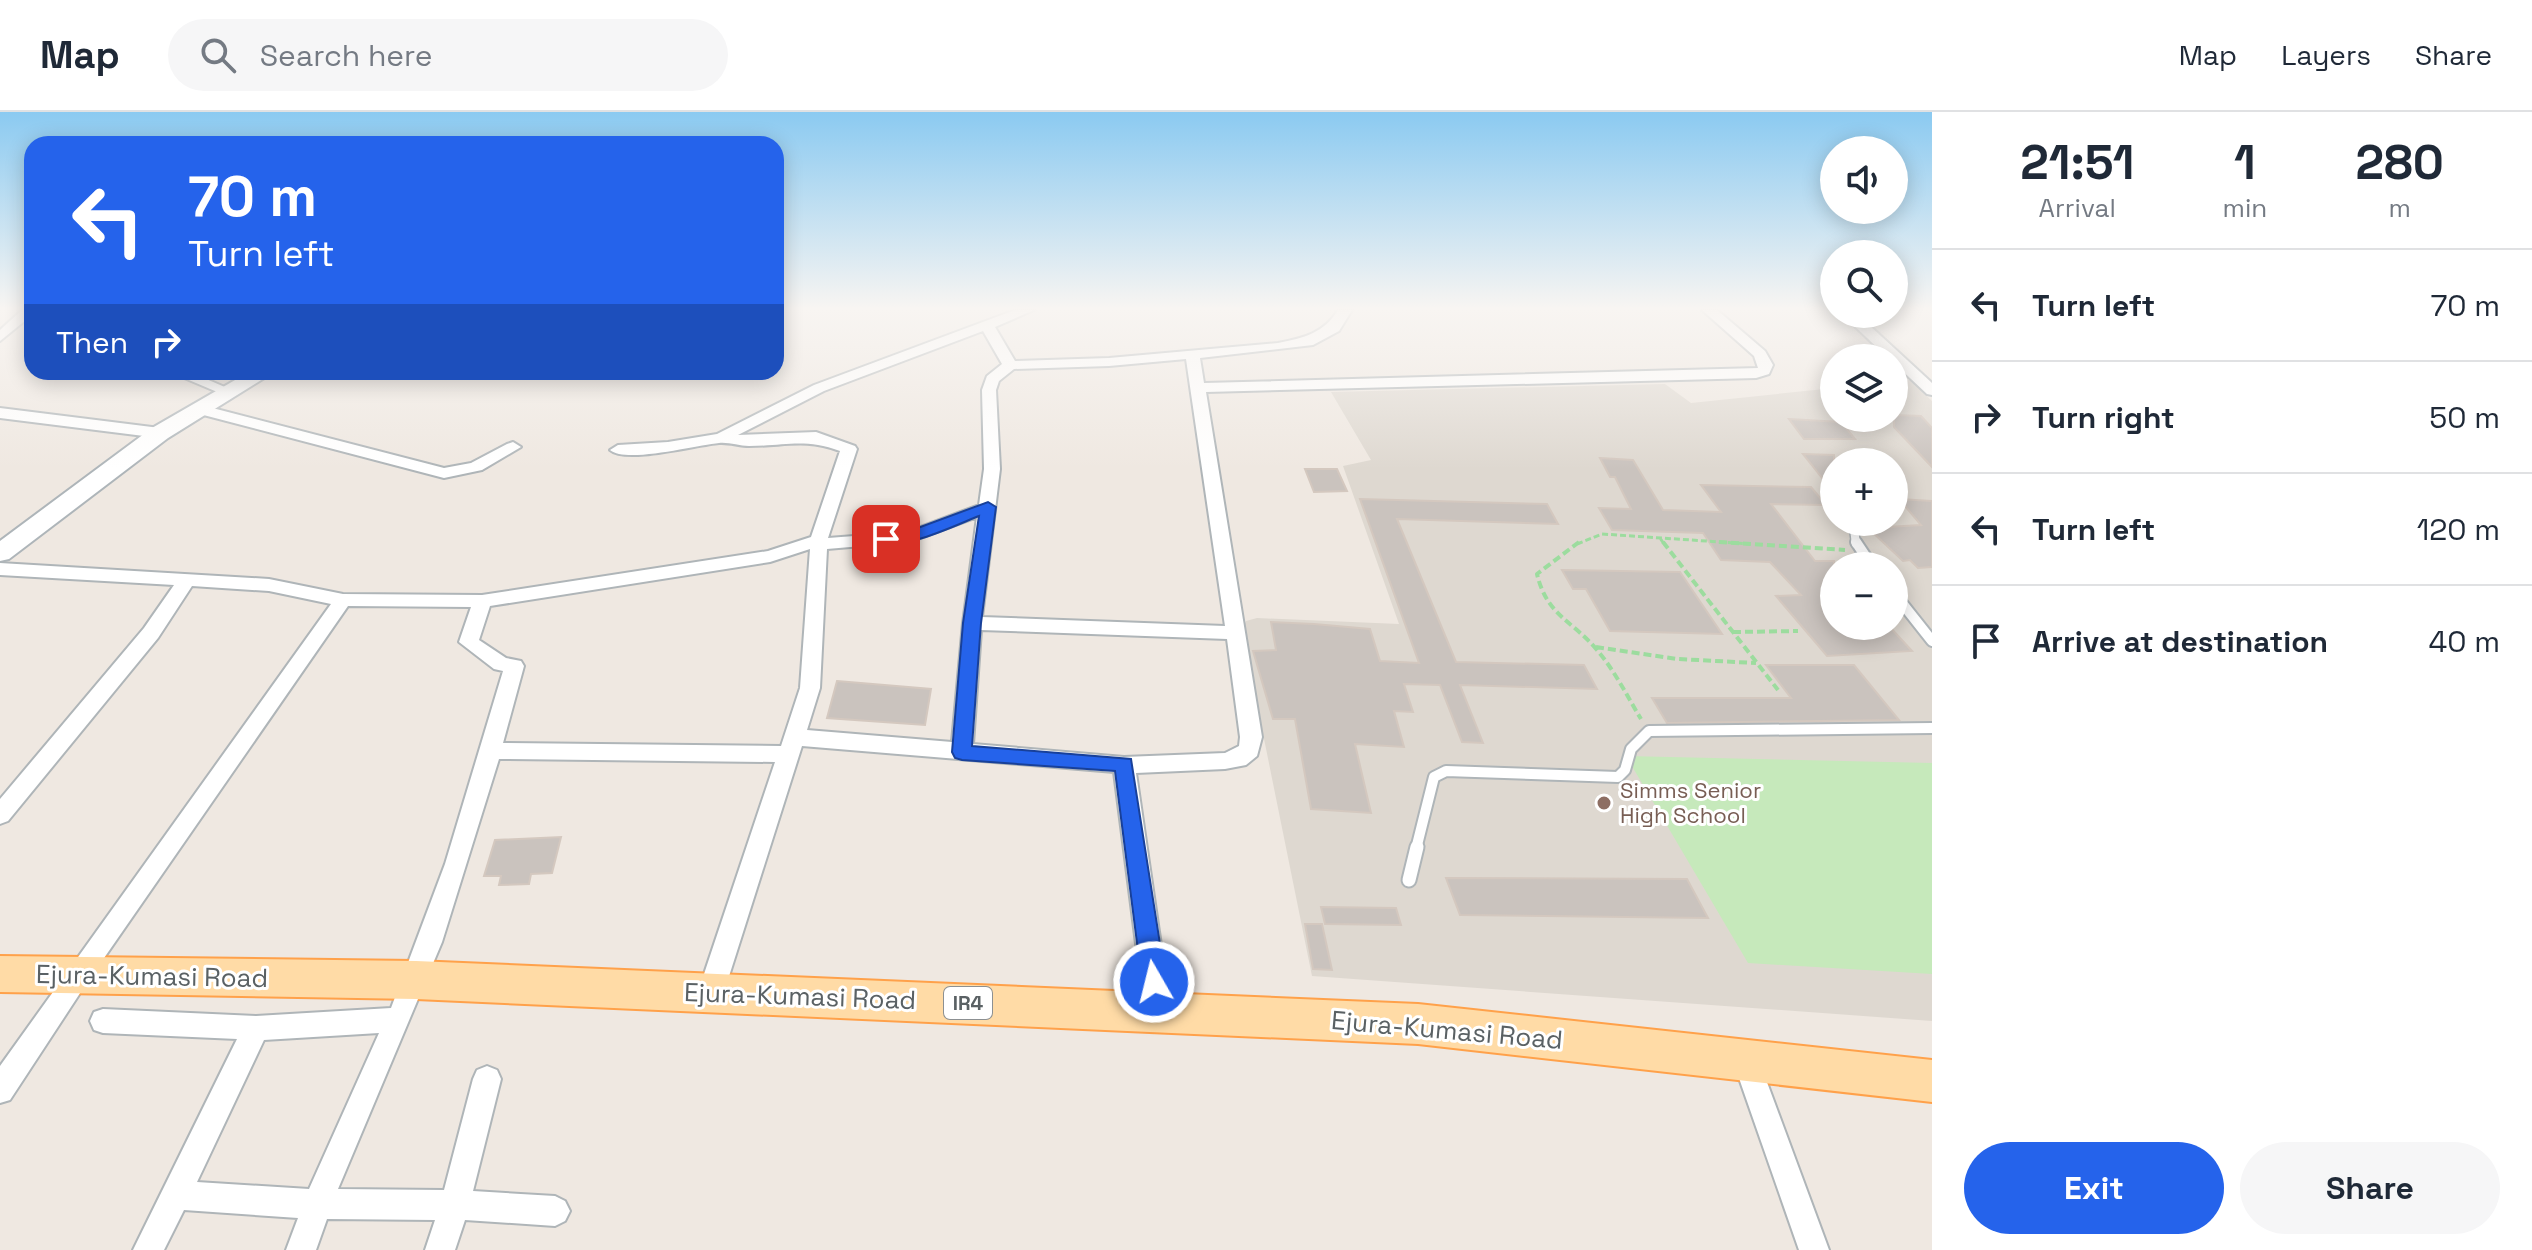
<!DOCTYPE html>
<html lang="en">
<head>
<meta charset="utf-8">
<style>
  body { margin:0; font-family:"Space Grotesk",sans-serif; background:#f6f6f7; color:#1f2937; height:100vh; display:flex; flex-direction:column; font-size:30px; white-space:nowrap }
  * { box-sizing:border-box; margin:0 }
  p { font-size:26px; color:#747a83 }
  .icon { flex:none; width:44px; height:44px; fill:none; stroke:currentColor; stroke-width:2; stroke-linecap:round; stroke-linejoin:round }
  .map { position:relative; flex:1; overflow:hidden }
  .side { display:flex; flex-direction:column; background:#fff; width:600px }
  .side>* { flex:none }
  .guide { position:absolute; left:24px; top:24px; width:760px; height:244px; border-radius:24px; box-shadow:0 4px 20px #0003; background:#2563eb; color:#fff; overflow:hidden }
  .controls { position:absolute; left:1820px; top:24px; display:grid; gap:16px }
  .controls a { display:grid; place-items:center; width:88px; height:88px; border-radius:50%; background:#fff; box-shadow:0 4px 20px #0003; font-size:40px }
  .pin { position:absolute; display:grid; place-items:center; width:68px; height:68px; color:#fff; margin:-34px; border-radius:16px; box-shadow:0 4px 12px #0006 }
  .me { position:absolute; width:88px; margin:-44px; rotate:352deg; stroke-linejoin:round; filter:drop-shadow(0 0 6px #0008) }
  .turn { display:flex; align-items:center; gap:28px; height:168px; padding:0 32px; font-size:36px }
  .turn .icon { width:104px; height:104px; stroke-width:2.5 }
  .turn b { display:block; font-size:56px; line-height:68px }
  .then { display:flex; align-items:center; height:76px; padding:0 32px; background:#0003; gap:16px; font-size:30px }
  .eta { display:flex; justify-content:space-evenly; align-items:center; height:136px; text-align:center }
  .eta b { font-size:48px; font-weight:800; line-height:56px }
  .primary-button { display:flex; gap:16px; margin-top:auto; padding:16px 32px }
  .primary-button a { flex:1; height:92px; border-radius:48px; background:#2563eb; color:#fff; font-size:32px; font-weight:800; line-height:92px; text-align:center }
  .primary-button a+a { background:#f6f6f7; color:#1f2937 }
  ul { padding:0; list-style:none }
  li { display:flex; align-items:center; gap:24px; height:112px; padding:0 32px; border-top:2px solid #e0e1e3 }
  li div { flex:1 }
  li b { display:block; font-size:30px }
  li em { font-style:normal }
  header { display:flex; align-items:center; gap:48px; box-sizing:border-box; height:112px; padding:0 40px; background:#fff; border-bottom:2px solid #e0e1e3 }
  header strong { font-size:38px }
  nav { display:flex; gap:44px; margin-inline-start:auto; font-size:28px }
  .search { width:560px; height:72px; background:#f6f6f7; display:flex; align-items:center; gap:20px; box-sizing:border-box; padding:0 28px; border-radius:44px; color:#747a83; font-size:30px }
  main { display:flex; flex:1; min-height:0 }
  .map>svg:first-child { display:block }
  .education { fill:#ded8d0; fill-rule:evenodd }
  .green { fill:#c6e9bb }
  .building { fill:#cac3be; stroke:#d4c8bf; stroke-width:2 }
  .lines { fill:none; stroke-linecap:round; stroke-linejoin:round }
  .lane-far2-casing { stroke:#afb5b8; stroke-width:11 }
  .lane-far1-casing { stroke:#afb5b8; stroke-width:14 }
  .lane-casing { stroke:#afb5b8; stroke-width:17 }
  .street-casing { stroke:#afb5b8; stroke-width:4 }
  .secondary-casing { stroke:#aeb5b9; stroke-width:4 }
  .primary-casing { stroke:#ffa14a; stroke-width:4 }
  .path-far1 { stroke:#9cdc9e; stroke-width:3; stroke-dasharray:6 3; stroke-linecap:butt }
  .path { stroke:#9cdc9e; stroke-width:4; stroke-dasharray:8 4; stroke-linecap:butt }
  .lane-far2 { stroke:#fff; stroke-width:8 }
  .lane-far1 { stroke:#fff; stroke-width:10 }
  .lane { stroke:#fff; stroke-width:13 }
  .street { fill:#fff; fill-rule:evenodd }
  .secondary { fill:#fff; fill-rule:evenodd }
  .primary { fill:#ffdba6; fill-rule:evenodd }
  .route { fill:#2563eb; stroke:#184099; stroke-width:2 }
  .education-dot { fill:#8d6e63; stroke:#fff; stroke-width:3 }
  .labels { text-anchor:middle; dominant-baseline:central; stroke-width:6; stroke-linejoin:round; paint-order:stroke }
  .shield { fill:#fff; stroke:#8c9092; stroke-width:2 }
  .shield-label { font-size:20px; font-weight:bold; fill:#5a6164 }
  .education-label { font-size:22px; fill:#785e54; stroke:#fff; text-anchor:start }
  .near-street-label { font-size:26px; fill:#5a6164; stroke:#fff }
</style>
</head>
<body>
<header>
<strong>Map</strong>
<div class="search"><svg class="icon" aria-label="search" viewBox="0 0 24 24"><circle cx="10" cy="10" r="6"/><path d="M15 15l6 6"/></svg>Search here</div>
<nav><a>Map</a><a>Layers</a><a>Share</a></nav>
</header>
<main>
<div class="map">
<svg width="1932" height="1138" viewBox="0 0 1932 1138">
  <rect width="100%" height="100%" fill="#efe8e1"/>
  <path class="education" d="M1910,268L1932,289V909L1312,864L1242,518L1246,509L1257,506L1399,512L1343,354L1371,348L1331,280L1665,272L1691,291L1834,276V306H1894V270ZM1834,350H1894V410H1834ZM1834,454H1894V514H1834Z"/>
  <path class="green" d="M1626,644L1932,651V862L1748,851Z"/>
  <path class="building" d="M1894,303L1921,304L1932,316V355L1894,315Z
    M1789,307L1841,310L1855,327H1804Z
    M1803,342L1834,343V381Z
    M1600,346L1633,348L1663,398L1721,400L1701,373L1811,375L1826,393L1771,392L1815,449H1834V514H1889L1912,539L1827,544L1776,484L1801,483L1770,450L1721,448L1703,421L1612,418L1599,396L1631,397L1615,365H1610Z
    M1305,357H1337L1347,379L1314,380Z
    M1360,387L1547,392L1558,412L1397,407L1456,550L1584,553L1597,577L1460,573L1483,631L1462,630L1440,573L1404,572L1413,600L1394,599L1404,635L1355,632L1371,701L1311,697L1295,607H1273L1253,539L1276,538L1271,510L1314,512L1370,517L1380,549L1419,551Z
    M1899,387L1932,389V455L1918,456L1910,448L1903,449L1868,416L1921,413Z
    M1562,458L1680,460L1722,522L1610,519L1586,477H1573Z
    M1766,553H1854L1899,608L1667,611L1652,586H1791Z
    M837,569L931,577L925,613L827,606Z
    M561,725L552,761L531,762L529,772L499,773L501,764H484L495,728Z
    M1446,766L1687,767L1708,806L1460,803Z
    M1321,795L1396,796L1401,813L1325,812Z
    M1305,812H1322L1332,858L1313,857Z"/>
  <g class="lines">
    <g class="lane-far2-casing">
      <path id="lane-far2" d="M1853,410L1856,432"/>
    </g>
    <g class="lane-far1-casing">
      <path id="lane-far1" d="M1856,430L1872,454
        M1894,481L1932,529
        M1416,737L1434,665L1446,659L1618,665L1625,658L1631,637L1649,619L1932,616"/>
    </g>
    <g class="lane-casing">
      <path id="lane" d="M1409,768L1417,735"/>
    </g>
    <g class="street-casing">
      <path id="street" d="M22,198H32V203L0,229V218Z
        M1015,198H1034L995,215L1015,249L1109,246L1278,231C1304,226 1324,221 1338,198H1352L1339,219L1313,233L1200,246L1204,271L1758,256L1754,244L1702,198H1717L1765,239L1773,253L1769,262L1756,266L1206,280L1262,625L1257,644L1246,653L1225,657L1136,661L1171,902L1167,911L1158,914L1149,911L1145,902L1114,660L802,634L724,880L720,888L711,892L702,888L698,880L775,650L499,647L442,830L338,1077L444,1078L473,967L477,958L487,954L497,958L501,967L473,1079L555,1084L565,1089L570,1099L565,1109L555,1114L465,1108L455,1138H425L435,1108L327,1107L316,1138H286L298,1106L184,1098L164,1138H133L237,927L103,921L94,918L90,909L94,900L103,897L256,904L391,896L445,752L503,559L494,557L459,530L471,495L348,494L86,872L10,988L0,991V954L331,492L269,479L192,474L158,526L8,709L0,712V687L144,516L174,473L0,463V451L269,467L343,482L482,483L768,439L811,425L840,339C804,326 786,334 749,334C739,334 729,330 719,331C696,333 626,352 610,338L618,333L668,330L717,322L814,273ZM983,219L1002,252L987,264L982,278L984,357L979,393L907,420L828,426L857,337L855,334L816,320L738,323L824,279ZM1186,247L1225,514L982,505L1000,357L996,278L999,269L1014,257L1109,254ZM977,405L963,511L952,630L807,618L820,576L827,437L909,430ZM810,437L800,576L781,634L503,631L524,554L521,549L506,546L479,528L490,494L770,450ZM981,518L1227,527L1240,625L1239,634L1225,641L1124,645L973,632ZM379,921L309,1077L197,1070L264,928Z
        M1842,202H1857L1932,271V283L1927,282L1894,251V246H1888Z
        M170,260H190L234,279L232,282H222Z
        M197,292L444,356L471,351L507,332L513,330L521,335L482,358L444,366L192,300V294Z
        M0,296L160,316L168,321L160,326L0,306Z
        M1745,933L1754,937L1758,946L1829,1138H1799L1732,946L1736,937Z"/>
    </g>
    <g class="secondary-casing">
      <path id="secondary" d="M249,260H274L168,326L9,447L0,449V429L152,316Z"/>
    </g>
    <g class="primary-casing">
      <path id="primary" d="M0,844L416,849L1418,892L1932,948V990L1418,932L416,887L0,880Z"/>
    </g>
    <path class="path-far1" d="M1660,426L1664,432
      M1577,432L1602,422L1750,432"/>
    <path class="path" d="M1579,430L1537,462C1547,504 1572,508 1597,538C1615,559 1627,584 1641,607
      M1663,430L1778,578
      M1719,430L1845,438
      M1733,520L1798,519
      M1596,535L1677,547L1756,551"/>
    <use href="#lane-far2" class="lane-far2"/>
    <use href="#lane-far1" class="lane-far1"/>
    <use href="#lane" class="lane"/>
    <use href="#street" class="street"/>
    <use href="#secondary" class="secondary"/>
    <use href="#primary" class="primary"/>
  </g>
  <linearGradient id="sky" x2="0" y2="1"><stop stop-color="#8bcaf1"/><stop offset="0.55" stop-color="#f8f5f2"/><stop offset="1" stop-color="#f8f5f2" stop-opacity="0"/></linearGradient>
  <rect width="1932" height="357" fill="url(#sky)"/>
  <path class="route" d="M988,390L996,395L981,511L972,634L1131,647L1166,870L1162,878L1154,881L1146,878L1142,870L1115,659L962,648L955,646L952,640L963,511L979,404C958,412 896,443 878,427L886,422L907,420Z"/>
  <circle class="education-dot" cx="1604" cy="691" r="8"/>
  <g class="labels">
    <rect class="shield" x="944" y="875" width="48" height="32" rx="6"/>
    <g class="shield-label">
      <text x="968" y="891">IR4</text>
    </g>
    <g class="education-label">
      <text x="1620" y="678">Simms Senior<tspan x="1620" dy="25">High School</tspan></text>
    </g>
    <g class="near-street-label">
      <text transform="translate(152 864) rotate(1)">Ejura-Kumasi Road</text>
      <text transform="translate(800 884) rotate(2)">Ejura-Kumasi Road</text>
      <text transform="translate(1447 918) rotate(5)">Ejura-Kumasi Road</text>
    </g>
  </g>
</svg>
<div class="controls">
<a><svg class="icon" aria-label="sound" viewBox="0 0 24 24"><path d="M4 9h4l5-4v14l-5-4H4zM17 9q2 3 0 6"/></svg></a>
<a><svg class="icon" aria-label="search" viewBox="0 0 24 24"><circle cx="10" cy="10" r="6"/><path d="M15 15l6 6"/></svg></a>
<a><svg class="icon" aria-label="layers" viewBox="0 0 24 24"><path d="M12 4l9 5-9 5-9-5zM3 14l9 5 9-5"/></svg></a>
<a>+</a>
<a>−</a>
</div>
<div class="pin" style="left:886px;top:427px;background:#d93025"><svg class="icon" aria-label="arrive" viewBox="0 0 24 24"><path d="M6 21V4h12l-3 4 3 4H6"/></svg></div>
<svg class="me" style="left:1154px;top:870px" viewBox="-20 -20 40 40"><circle r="17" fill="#2563eb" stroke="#fff" stroke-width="3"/><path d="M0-11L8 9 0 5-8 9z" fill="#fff"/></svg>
<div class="guide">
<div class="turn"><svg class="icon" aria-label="left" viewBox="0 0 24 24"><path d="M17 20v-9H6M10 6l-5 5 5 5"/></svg><div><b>70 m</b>Turn left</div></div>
<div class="then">Then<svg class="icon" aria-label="right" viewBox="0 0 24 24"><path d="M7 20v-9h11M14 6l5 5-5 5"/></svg></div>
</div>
</div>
<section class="side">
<div class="eta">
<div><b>21:51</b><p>Arrival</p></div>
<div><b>1</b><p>min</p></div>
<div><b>280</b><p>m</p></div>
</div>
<ul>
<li><svg class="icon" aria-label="left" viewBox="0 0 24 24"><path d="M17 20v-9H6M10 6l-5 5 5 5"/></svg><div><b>Turn left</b></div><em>70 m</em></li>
<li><svg class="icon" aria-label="right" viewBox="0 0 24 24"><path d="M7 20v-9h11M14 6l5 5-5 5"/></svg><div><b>Turn right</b></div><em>50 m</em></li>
<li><svg class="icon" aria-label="left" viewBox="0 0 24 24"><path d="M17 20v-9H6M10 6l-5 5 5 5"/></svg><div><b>Turn left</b></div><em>120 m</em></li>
<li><svg class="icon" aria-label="arrive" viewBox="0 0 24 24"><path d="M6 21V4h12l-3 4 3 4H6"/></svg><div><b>Arrive at destination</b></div><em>40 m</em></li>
</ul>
<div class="primary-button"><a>Exit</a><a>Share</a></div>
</section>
</main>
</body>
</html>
